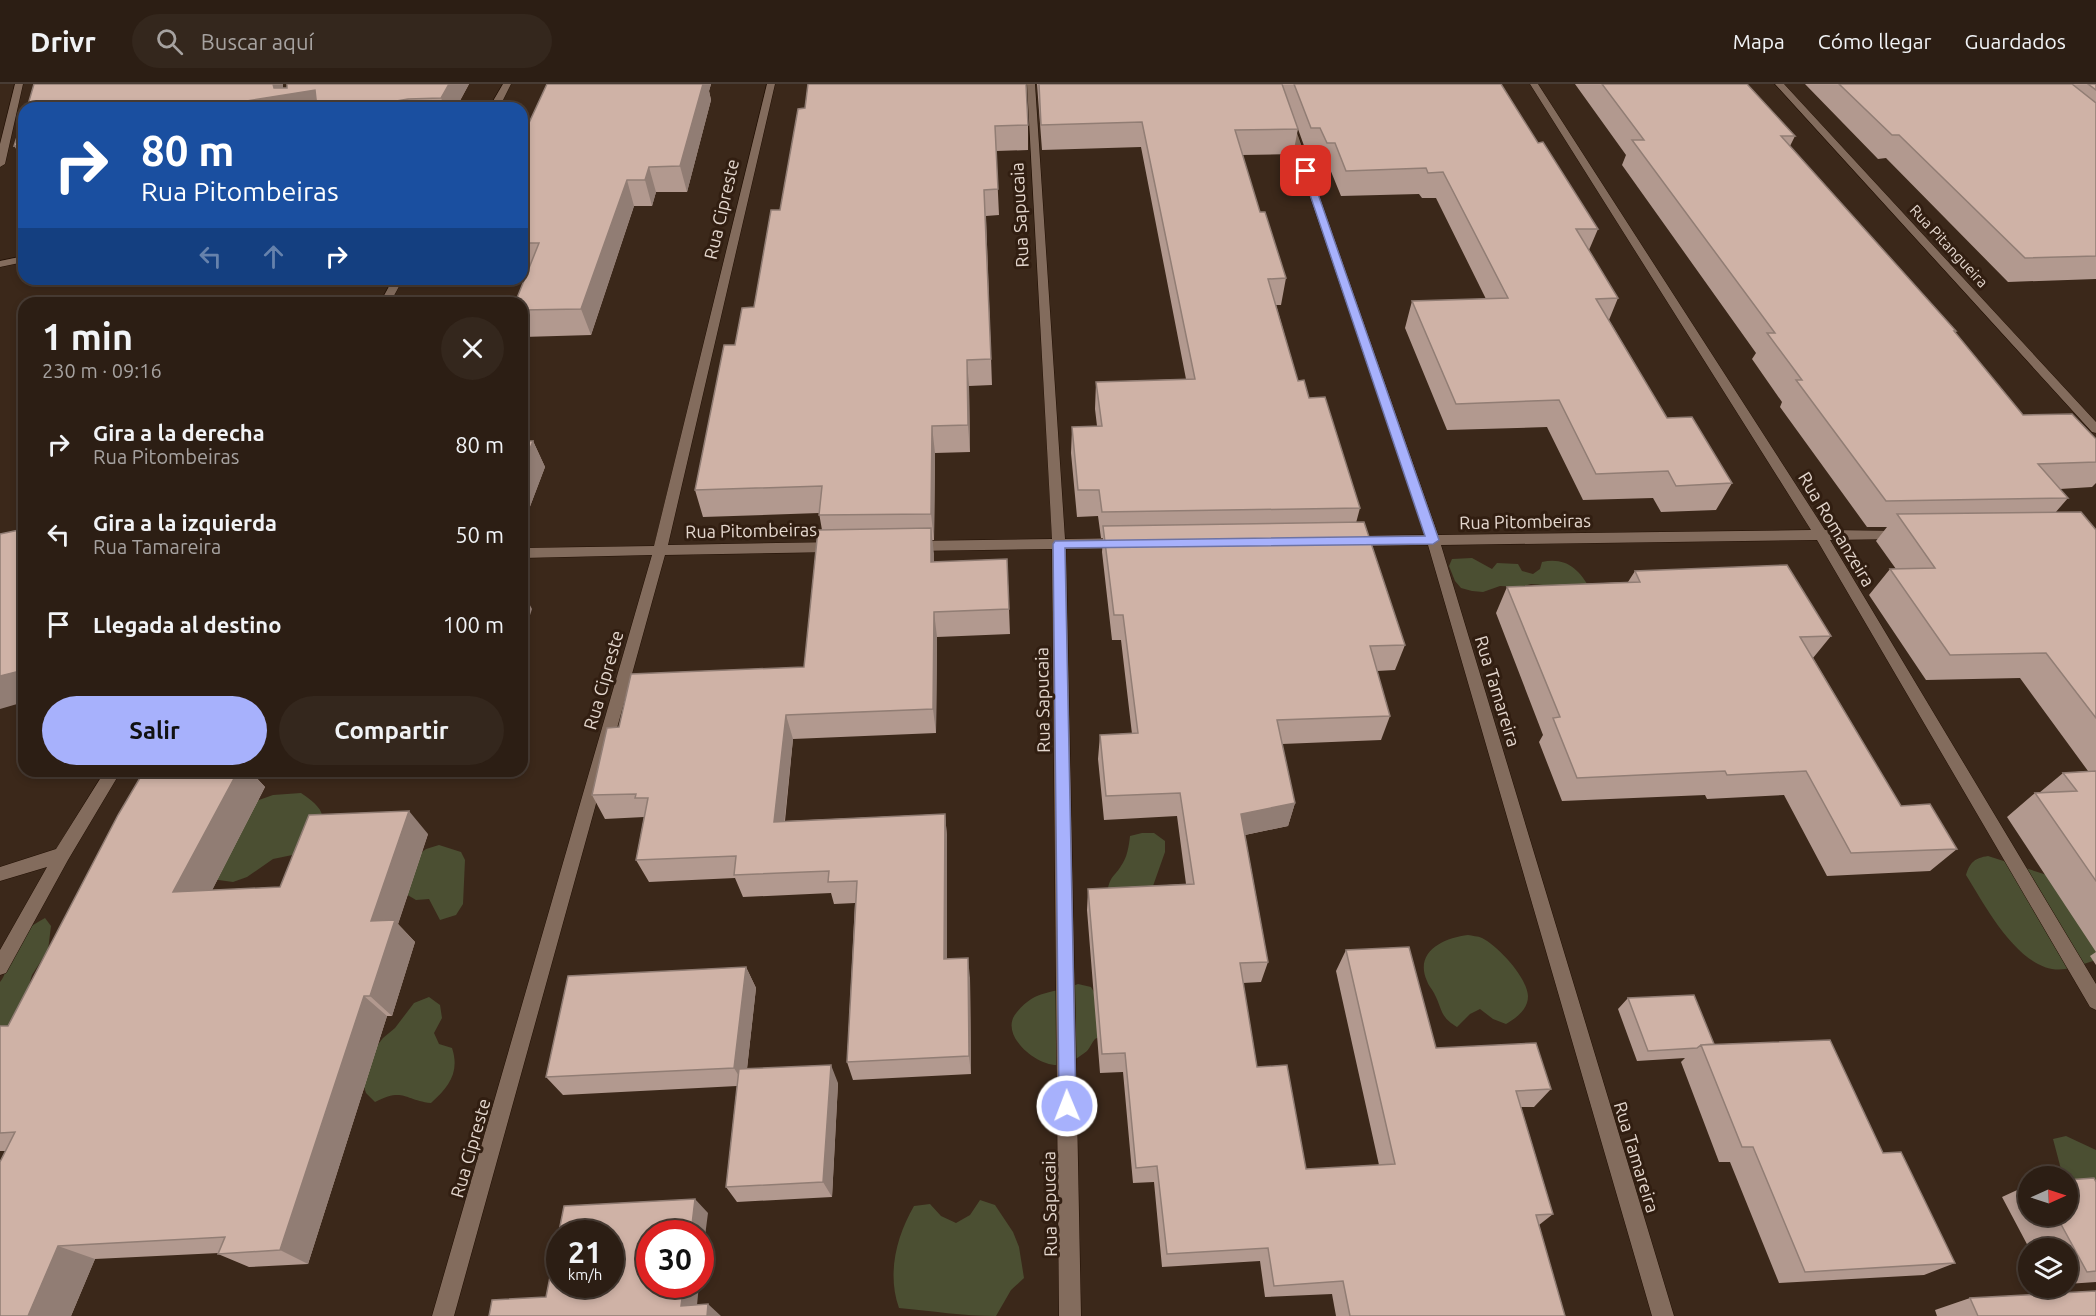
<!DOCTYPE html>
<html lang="es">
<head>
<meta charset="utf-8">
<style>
  body { margin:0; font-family:Ubuntu,sans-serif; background:#34271d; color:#f1f3f6; height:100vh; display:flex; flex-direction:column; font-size:22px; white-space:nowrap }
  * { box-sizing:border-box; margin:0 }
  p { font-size:20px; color:#a6a2a0 }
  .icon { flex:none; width:33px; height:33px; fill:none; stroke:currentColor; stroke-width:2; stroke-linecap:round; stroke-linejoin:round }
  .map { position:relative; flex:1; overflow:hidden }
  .panel { position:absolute; left:18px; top:213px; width:510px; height:480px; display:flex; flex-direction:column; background:#2c1e14; border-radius:18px; box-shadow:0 3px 9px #0003,0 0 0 2px #483c34 }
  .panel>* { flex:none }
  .top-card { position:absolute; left:18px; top:18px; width:510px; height:183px; border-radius:18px; box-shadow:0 3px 9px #0003,0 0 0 2px #483c34; background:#1a4fa0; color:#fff; overflow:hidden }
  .needle { width:39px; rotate:87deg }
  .buttons { position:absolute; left:2018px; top:1082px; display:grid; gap:12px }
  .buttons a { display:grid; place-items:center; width:60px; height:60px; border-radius:50%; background:#2c1e14; box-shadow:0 3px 9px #0003,0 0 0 2px #483c34; font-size:30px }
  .speed { position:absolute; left:546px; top:1136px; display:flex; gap:12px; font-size:30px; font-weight:700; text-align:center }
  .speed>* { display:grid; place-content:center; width:78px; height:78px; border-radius:50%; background:#2c1e14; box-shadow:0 3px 9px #0003,0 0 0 2px #483c34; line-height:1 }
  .speed small { font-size:15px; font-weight:400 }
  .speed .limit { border:9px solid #d22; background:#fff; color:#111 }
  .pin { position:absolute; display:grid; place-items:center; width:51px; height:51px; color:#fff; margin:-26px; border-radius:12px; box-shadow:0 3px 9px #0006 }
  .me { position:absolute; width:66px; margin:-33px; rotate:359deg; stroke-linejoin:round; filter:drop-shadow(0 0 4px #0008) }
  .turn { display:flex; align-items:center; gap:21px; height:126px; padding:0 24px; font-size:27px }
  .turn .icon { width:78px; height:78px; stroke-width:2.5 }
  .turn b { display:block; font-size:42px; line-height:51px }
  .lanes { display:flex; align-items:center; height:57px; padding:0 24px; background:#0003; justify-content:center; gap:30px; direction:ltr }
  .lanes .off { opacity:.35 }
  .round { display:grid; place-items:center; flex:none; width:63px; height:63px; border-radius:32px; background:#34271d }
  .summary { display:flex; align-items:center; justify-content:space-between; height:102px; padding:0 24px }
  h1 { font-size:36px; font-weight:700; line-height:45px }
  .button { display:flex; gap:12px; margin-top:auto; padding:12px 24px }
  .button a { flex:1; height:69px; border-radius:36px; background:#a7b1fc; color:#111; font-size:24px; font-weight:700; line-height:69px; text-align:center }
  .button a+a { background:#34271d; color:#f1f3f6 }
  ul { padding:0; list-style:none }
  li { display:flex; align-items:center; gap:18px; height:90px; padding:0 24px }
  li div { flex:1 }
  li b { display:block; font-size:22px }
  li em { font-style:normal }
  header { display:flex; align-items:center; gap:36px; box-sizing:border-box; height:84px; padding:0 30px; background:#2c1e14; border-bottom:2px solid #483c34 }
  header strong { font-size:28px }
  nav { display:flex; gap:33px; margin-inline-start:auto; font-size:21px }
  .search { width:420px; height:54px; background:#34271d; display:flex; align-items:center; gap:15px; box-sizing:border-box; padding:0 21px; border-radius:33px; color:#a6a2a0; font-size:22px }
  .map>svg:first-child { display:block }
  .green { fill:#4b4f32 }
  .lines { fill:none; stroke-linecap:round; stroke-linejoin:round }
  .minor-casing { stroke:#221004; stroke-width:1 }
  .minor { fill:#836c5d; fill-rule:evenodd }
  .wall { fill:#b2998f }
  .shaded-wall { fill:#917d74 }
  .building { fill:#cfb2a6; stroke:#917d74; stroke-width:1.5; fill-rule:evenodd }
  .route { fill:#a7b1fc; stroke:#6d73a4; stroke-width:1.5 }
  .labels { text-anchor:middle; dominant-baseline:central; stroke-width:6; stroke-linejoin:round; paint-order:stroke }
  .far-street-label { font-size:15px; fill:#e4d7ce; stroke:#311e11 }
  .street-label { font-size:18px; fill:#e4d7ce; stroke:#311e11 }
</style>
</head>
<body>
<header>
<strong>Drivr</strong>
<div class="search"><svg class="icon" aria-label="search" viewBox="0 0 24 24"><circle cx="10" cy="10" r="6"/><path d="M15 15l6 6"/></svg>Buscar aquí</div>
<nav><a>Mapa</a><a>Cómo llegar</a><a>Guardados</a></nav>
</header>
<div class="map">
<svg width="2096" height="1232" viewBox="0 0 2096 1232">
  <rect width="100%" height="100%" fill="#3b281a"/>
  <path class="green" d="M1472,474L1492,485L1497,479L1518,480L1522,487L1533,490L1540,485L1542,478C1566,473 1579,485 1590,505L1531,500L1521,503L1500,502L1483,508L1472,507L1461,504L1455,497L1449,482L1452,475Z
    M301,709C334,731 323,738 307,768L273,775L247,793L233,798L197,793L245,721L273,711Z
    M1142,749H1154L1165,757V768L1153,802L1108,804C1111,791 1115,792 1121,782C1127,774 1129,762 1130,752Z
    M439,761L461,768L465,776L463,820L456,831L440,836L429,815L416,816L406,810L414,774L426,765Z
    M1988,772L2047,791L2096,853V876C2086,879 2075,883 2065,885C2021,892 1985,821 1966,791C1970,778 1975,774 1988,772Z
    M45,834L51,842L48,866L32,891L28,904L29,915L0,964V898C6,891 7,881 10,872C16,853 28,843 45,834Z
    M1468,851C1472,852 1478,852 1482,854C1498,862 1527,893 1528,912C1528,926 1516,934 1506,940L1493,935L1480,925L1470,930L1457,943C1439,932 1443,926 1434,909C1432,905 1428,901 1427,897C1414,868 1443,854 1468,851Z
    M1078,900L1091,903L1106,928L1108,950C1105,952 1098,953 1095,955C1092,958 1090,964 1087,967C1081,972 1067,981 1059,981C1037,983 997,950 1017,928C1037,904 1052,911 1078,900Z
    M429,913L440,921L442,934L434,949L439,960L452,964C460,988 449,1003 431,1019C404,1016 404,1003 375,1018L366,1009L362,997L373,967L383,954L395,944L414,919Z
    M2066,1052L2096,1066V1125L2062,1089L2053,1055Z
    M980,1116L995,1121L1013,1148L1019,1163L1024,1194L1011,1206L996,1232C963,1232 932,1227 899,1224C887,1190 896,1153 914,1122L930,1120L941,1132L956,1139L970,1131Z"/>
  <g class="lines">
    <g class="minor-casing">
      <path id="minor" d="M15,0H23L5,80L0,83V60Z
        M503,0H511L499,24H489Z
        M767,0H775L668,461L837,458L844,463L837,468L665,471L454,1232H432L652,471L522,474V464L654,462Z
        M1027,0H1035L1065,455L1122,454L1129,459L1122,464L1066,465L1081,1232H1059L1052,465L912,467L905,462L912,457L1052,455Z
        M1272,0H1280L1438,451L1811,446L1530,0H1538L1825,446L1907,447L1909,450L1902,455L1830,456L2096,900V926L2090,923L1817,456L1441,461L1674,1232H1652L1428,461L1350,462L1343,457L1350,452L1425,451Z
        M1775,0H1784L2096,338V349L2092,348Z
        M24,172V178L0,183V177Z
        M393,195H403L390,219H380Z
        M105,687H121L68,776L6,889L0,891V866L47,783L0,797V783L56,765Z"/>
    </g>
    <use href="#minor" class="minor"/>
  </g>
  <path class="wall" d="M283,0V4L469,0L456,24H27Z
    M547,0H711L709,7L711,16L687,108H656L652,122H634L591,251L523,253L522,251V219L528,185H522V54Z
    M1037,0H1501L1538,59L1598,145L1589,166L1618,214L1609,236L1667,334L1732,399L1716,426L1661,428L1653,414L1583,416L1547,343L1447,346L1405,244L1412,217L1486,215L1436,114H1422L1419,110L1341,112L1330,85H1322L1316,69L1307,70L1298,45L1293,70L1242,71L1260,128L1286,194L1281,221H1276L1298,297L1309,314L1360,424L1356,439L1405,561L1395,586L1377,587L1390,632L1381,656L1282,660L1295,719L1288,742L1245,751L1268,878L1261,898L1243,899L1257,983L1306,1085L1379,1081L1336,887L1346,866L1436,964L1551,1005L1534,1023H1521L1553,1130L1539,1141L1565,1232H1336L1332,1210L1265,1213L1260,1177L1162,1183L1154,1098L1133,1099L1123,988L1100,989L1087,826L1088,805L1186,800L1177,732L1104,736L1098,675L1100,651L1132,650L1121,556H1112L1102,468L1103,454H1101L1098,432L1077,433L1071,369L1072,343L1097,342L1095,325L1096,298L1186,295L1141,63L1042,66Z
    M1575,0H1748V1L1795,52L1790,62L1956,247L1955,249L2023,331L2096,355V399L2092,403L2060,405L2068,414L2055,429L2096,446V868L2007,733L2035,709H2039L2063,689L2088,687L2020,594L1926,596L1869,511L1890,485H1896L1876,457L1887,443H1867L1780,323L1782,318L1752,275L1756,269L1622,81L1626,71Z
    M1805,0H2096V195L2008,198L1886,74L1878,75Z
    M805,24L1028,41V66L996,67L999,131L986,132L992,301L969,302L970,368L935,369L934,456H932L934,478L1007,475L1010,550L937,553L936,649L793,655L785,737L945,730L947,753V875L970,894L971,990L853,996L847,978L855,819L834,820L831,809L743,813L735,794L649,798L636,776L644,733L605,735L592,711L619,643L804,583L822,446L819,429L703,433L695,406L735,261L754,223L780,126Z
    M522,357H533L545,383L526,433H522Z
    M1635,487L1831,552L1813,574L1901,722L1957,765L1930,787L1827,792L1784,711L1707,715L1705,711L1562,717L1539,658L1543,651L1496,529L1507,503L1628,498Z
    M144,687H250L265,703L212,806L280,803L428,750L398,840L415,858L392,932H387L308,1180L249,1183L218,1170L219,1169L95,1175L71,1232L5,1067H0V942H8Z
    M2096,868V881L2090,872Z
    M746,883L756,904L747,985L838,999L832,1113L737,1118L726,1103L737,1002L563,1011L546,993Z
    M1628,914L1714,960L1883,1069L1955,1179L1924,1191L1779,1199L1730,1078H1719L1681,978L1685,974L1637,977L1618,925Z
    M2096,1098V1198L2067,1200V1164H2029L2002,1113L2028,1101V1131H2067Z
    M1970,1214L2096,1232H1937L1935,1226Z"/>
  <path class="shaded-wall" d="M273,0H283V11L315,6L324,24H222L221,21L274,4Z
    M449,0H469L456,24H445L441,14Z
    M703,0H711L709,7L711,16L687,108L680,82Z
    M408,15L412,24H356Z
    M24,60V76L14,62Z
    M649,83L656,108L652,122L645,96Z
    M627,96L634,122L591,251L581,225Z
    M967,276L969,302L970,368L968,341Z
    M932,342L935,369L934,456L931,430Z
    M533,357L545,383L526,433L522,424V385Z
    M931,444L934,470L933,503L931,478Z
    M522,506L532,525L522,556Z
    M934,528L937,553L936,649L933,625Z
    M24,586V618L0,625V592Z
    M786,631L793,655L782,760L774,738Z
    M238,687H250L265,703L200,830L173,808Z
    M1295,719L1288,742L1235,753L1241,730Z
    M409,727L428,750L398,840L415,858L392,932L370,912L371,837Z
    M945,730L947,753V895L944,875Z
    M968,874L970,894L971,990L969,972Z
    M746,883L756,904L745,1002L734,984Z
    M364,912L387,932L308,1180L280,1166Z
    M831,981L838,999L832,1113L823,1098Z
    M695,1115L708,1129L700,1191V1149H691Z
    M58,1162L95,1175L71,1232H28Z
    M684,1200H699L696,1232L681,1222Z
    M708,1220L721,1232H707Z"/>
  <path class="building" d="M34,0H273L274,4H287V0H449L441,14L408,15L356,24H317L315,6L221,21L222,24H27Z
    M547,0H703L680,82L649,83L645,96H627L581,225L522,226V219H515L539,159H522V54Z
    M808,0H1026L1028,41L995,42L998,105L984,106L991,275L967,276L968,341L932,342L931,430L819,431L822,402L695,406L724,261H735L742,224L754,223L771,126H780L798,25L805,24Z
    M1039,0H1282L1298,45L1235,46L1260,128H1265L1286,194L1268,195L1298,297L1304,296L1309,314L1325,313L1360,424L1102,428L1099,406H1078L1072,343L1102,342L1096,298L1195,295L1142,38L1041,41Z
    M1294,0H1501L1538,59L1543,58L1598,145H1576L1618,214L1596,215L1667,334L1692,333L1732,399L1676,402L1668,387L1596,390L1559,316L1456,320L1412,217L1508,214L1443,88L1428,89L1426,84L1346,87L1335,59H1327L1320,44H1311Z
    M1602,0H1747L1795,52H1781L1956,247H1954L2023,331L2072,330L2096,355V378L2038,380L2068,414L1886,417L1796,296H1802L1767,249H1775L1632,56H1644Z
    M1839,0H2072L2096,19V172L2025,174L1899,51H1892Z
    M2088,0H2096V6Z
    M24,32V60L14,62Z
    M522,357H533L522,385Z
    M2081,428L2096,446V634L2046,569L1950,571L1890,485L1935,484L1897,430Z
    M1364,438L1405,561L1370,562L1390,632L1277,636L1295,719L1241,730L1268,878L1240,879L1257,983L1287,981L1306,1085L1395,1080L1346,866L1409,863L1436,964L1536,959L1551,1005L1516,1007L1553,1130L1536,1131L1565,1232H1350L1343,1197L1274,1202L1268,1164L1167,1170L1157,1082L1136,1084L1125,969L1102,970L1088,805L1194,800L1180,709L1106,712L1100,651L1138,649L1123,531H1114L1103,442Z
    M931,444V478L1007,475L1009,525L934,528L933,625L786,631L774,738L945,730L944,875L968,874L969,972L847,978L857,797L828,798L829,787L734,791L736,772L636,776L648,714H635L636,710L592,711L607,644L619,643L631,590L804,583L818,446Z
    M24,445V586L0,592V450Z
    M1787,481L1831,552L1800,553L1901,722L1930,720L1957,765L1851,769L1806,687L1727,691L1725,687L1577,694L1553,634L1560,633L1507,503L1640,498L1635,487Z
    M144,687H238L173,808L280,803L309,731L409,727L371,837L395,836L370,912H364L280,1166L218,1170L225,1153L58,1162L28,1232H0V1078L15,1048L0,1049V942H8L118,731Z
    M2096,687V797L2035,709L2077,707L2063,689Z
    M746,883L734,984L546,993L568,892Z
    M1694,911L1714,960L1701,961L1697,964L1648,967L1628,914Z
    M1830,956L1883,1069L1901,1068L1955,1179L1805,1188L1753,1063H1742L1701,961Z
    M831,981L823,1098L726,1103L739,985Z
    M2094,1094L2096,1098V1187L2087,1188L2056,1131H2067V1096Z
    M695,1115L691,1149H650V1200H684L681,1222L708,1220L707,1232H489L492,1216L546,1213L564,1122ZM560,1149H610V1200H560Z
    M2096,1207V1232H1978L1970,1214Z"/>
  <path class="route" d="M1306,84L1310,87L1439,456L1433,460L1065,464L1076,1022L1073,1028L1067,1030L1061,1028L1059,1022L1053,460L1055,457L1425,452L1302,87Z"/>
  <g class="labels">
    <g class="far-street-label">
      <text transform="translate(1949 162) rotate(47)">Rua Pitangueira</text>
    </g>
    <g class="street-label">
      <text transform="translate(721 125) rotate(-77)">Rua Cipreste</text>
      <text transform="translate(1019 131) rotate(-93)">Rua Sapucaia</text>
      <text transform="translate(1525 437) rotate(-1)">Rua Pitombeiras</text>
      <text transform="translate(1837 445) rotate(59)">Rua Romanzeira</text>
      <text transform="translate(751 446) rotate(-1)">Rua Pitombeiras</text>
      <text transform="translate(603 596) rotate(-74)">Rua Cipreste</text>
      <text transform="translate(1498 607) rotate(73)">Rua Tamareira</text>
      <text transform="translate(1042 616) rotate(-91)">Rua Sapucaia</text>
      <text transform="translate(470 1064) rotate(-74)">Rua Cipreste</text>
      <text transform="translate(1637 1073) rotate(73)">Rua Tamareira</text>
      <text transform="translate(1049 1120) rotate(-91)">Rua Sapucaia</text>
    </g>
  </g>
</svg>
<div class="buttons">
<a><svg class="needle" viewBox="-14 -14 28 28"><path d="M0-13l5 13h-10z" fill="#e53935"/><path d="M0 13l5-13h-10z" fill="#a6a2a0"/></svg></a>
<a><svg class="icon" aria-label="layers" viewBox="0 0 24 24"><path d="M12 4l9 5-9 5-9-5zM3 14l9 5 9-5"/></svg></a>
</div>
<div class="speed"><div>21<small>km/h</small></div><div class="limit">30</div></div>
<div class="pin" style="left:1306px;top:87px;background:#d93025"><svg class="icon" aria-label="arrive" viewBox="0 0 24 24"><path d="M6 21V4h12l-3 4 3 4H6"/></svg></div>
<svg class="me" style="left:1067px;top:1022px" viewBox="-20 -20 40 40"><circle r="17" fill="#a7b1fc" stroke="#fff" stroke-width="3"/><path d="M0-11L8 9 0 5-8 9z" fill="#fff"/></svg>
<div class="top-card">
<div class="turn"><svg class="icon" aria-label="right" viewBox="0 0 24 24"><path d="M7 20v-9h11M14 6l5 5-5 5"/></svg><div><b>80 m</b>Rua Pitombeiras</div></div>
<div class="lanes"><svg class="icon off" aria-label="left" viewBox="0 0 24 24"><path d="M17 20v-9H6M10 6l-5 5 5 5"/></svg><svg class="icon off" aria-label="ahead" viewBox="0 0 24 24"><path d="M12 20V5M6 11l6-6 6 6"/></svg><svg class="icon" aria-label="right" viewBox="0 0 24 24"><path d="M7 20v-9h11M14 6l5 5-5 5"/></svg></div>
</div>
<section class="panel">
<div class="summary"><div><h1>1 min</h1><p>230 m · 09:16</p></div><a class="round"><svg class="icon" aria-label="close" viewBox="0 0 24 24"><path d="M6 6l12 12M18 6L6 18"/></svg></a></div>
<ul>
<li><svg class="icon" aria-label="right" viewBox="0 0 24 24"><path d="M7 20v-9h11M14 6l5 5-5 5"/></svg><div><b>Gira a la derecha</b><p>Rua Pitombeiras</p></div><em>80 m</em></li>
<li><svg class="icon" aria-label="left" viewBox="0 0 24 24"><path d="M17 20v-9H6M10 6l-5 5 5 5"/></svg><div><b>Gira a la izquierda</b><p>Rua Tamareira</p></div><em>50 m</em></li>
<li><svg class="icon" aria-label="arrive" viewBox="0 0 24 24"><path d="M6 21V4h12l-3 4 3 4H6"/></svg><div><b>Llegada al destino</b></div><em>100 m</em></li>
</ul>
<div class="button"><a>Salir</a><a>Compartir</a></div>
</section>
</div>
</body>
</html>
